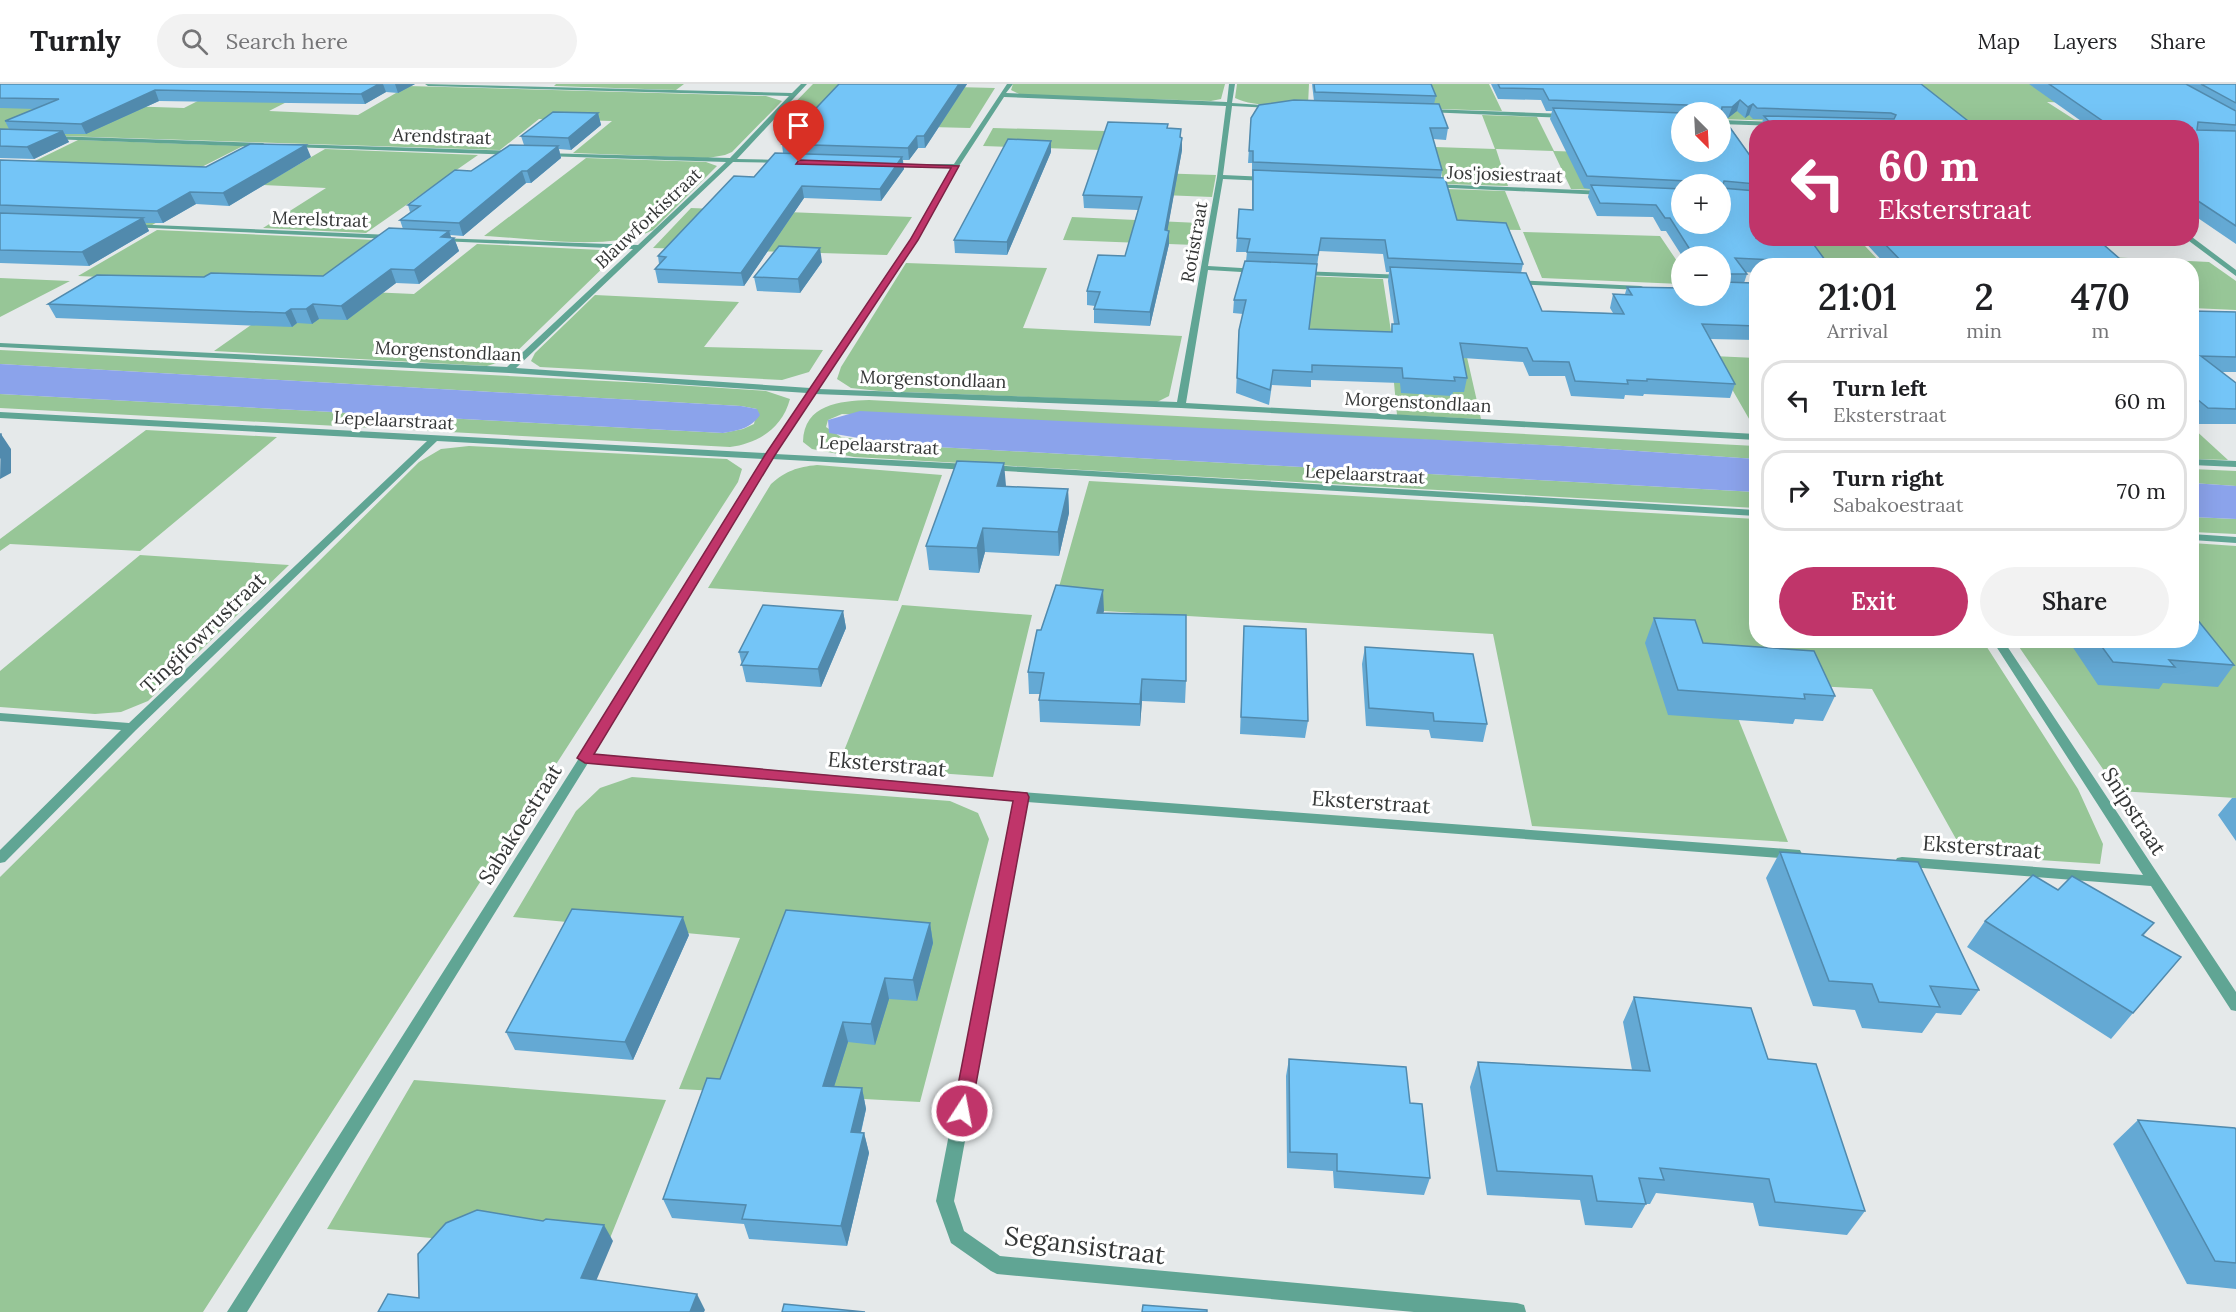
<!DOCTYPE html>
<html lang="en">
<head>
<meta charset="utf-8">
<style>
  body { margin:0; font-family:Lora,serif; background:#f2f2f2; color:#202124; height:100vh; display:flex; flex-direction:column; font-size:22px; white-space:nowrap }
  * { box-sizing:border-box; margin:0 }
  p { font-size:20px; color:#757577 }
  .icon { flex:none; width:33px; height:33px; fill:none; stroke:currentColor; stroke-width:2; stroke-linecap:round; stroke-linejoin:round }
  .map { position:relative; flex:1; overflow:hidden }
  .details { position:absolute; left:1749px; top:174px; width:450px; height:390px; display:flex; flex-direction:column; background:#fff; border-radius:24px; box-shadow:0 6px 24px #0002 }
  .details>* { flex:none }
  .hud { position:absolute; left:1749px; top:36px; width:450px; height:126px; border-radius:24px; box-shadow:0 6px 24px #0002; background:#c0356a; color:#fff; overflow:hidden }
  .needle { width:39px; rotate:156deg }
  .buttons { position:absolute; left:1671px; top:18px; display:grid; gap:12px }
  .buttons a { display:grid; place-items:center; width:60px; height:60px; border-radius:50%; background:#fff; box-shadow:0 6px 24px #0002; font-size:30px }
  .pin { position:absolute; display:grid; place-items:center; width:51px; height:51px; color:#fff; margin:-62px -26px; border-radius:50% 50% 50% 0; rotate:-45deg; box-shadow:0 0 6px #0007 }
  .pin .icon { rotate:45deg }
  .me { position:absolute; width:66px; margin:-33px; rotate:11deg; stroke-linejoin:round; filter:drop-shadow(0 0 4px #0008) }
  .turn { display:flex; align-items:center; gap:21px; height:126px; padding:0 30px; font-size:27px }
  .turn .icon { width:78px; height:78px; stroke-width:2.5 }
  .turn b { display:block; font-size:42px; line-height:51px }
  .eta { display:flex; justify-content:space-evenly; align-items:center; height:102px; text-align:center }
  .eta b { font-size:36px; font-weight:600; line-height:42px }
  .action { display:flex; gap:12px; margin-top:auto; padding:12px 30px }
  .action a { flex:1; height:69px; border-radius:36px; background:#c0356a; color:#fff; font-size:24px; font-weight:600; line-height:69px; text-align:center }
  .action a+a { background:#f2f2f2; color:#202124 }
  ul { padding:0; list-style:none }
  li { display:flex; align-items:center; gap:18px; height:81px; margin:0 12px 9px; padding:0 18px; border:3px solid #e0e0e0; border-radius:24px }
  li div { flex:1 }
  li b { display:block; font-size:22px }
  li em { font-style:normal }
  header { display:flex; align-items:center; gap:36px; box-sizing:border-box; height:84px; padding:0 30px; background:#fff; border-bottom:2px solid #e0e0e0 }
  header strong { font-size:28px }
  nav { display:flex; gap:33px; margin-inline-start:auto; font-size:21px }
  .search { width:420px; height:54px; background:#f2f2f2; display:flex; align-items:center; gap:15px; box-sizing:border-box; padding:0 21px; border-radius:33px; color:#757577; font-size:22px }
  .map>svg:first-child { display:block }
  .green { fill:#97c697 }
  .water { fill:#8ba3eb }
  .lines { fill:none; stroke-linecap:round; stroke-linejoin:round }
  .street { fill:#60a594; fill-rule:evenodd }
  .wall { fill:#64a9d4; fill-rule:evenodd }
  .shaded-wall { fill:#518aad }
  .building { fill:#74c5f7; stroke:#518aad; stroke-width:1.5 }
  .route { fill:#c0356a; stroke:#7d2245; stroke-width:1.5 }
  .labels { text-anchor:middle; dominant-baseline:central; stroke-width:6; stroke-linejoin:round; paint-order:stroke }
  .far-street-label { font-size:18px; fill:#353737; stroke:#fff }
  .street-label { font-size:21px; fill:#353737; stroke:#fff }
  .near-street-label { font-size:26px; fill:#353737; stroke:#fff }
</style>
</head>
<body>
<header>
<strong>Turnly</strong>
<div class="search"><svg class="icon" aria-label="search" viewBox="0 0 24 24"><circle cx="10" cy="10" r="6"/><path d="M15 15l6 6"/></svg>Search here</div>
<nav><a>Map</a><a>Layers</a><a>Share</a></nav>
</header>
<div class="map">
<svg width="2236" height="1228" viewBox="0 0 2236 1228">
  <rect width="100%" height="100%" fill="#e5e9ea"/>
  <path class="green" d="M60,0L94,21L184,24L231,0H322L269,27L358,31L408,2L766,12L782,17L732,68L725,71L708,74L573,69L612,37L539,35L500,66L0,50V24Z
    M556,0H684L676,6L554,2Z
    M813,0H838L995,4L970,44L775,39Z
    M1013,0H1225L1221,15L1211,17L1021,11L1011,6Z
    M1237,0H1309L1308,21C1284,20 1256,24 1235,14Z
    M1373,0H1489L1502,27L1377,23Z
    M1902,0H2074L2106,20L2047,18L2086,43H1952L1721,35L1720,28L1565,30Z
    M1482,31L1537,33L1554,67L1614,69L1634,107L1571,105L1553,67L1496,65L1508,102L1444,100L1435,63L1495,65Z
    M993,44L1105,47L1101,66L983,62Z
    M78,56L243,62L180,94L233,97L152,141L48,136L2,93Z
    M325,65L478,71L366,149L263,144L326,104L263,101Z
    M586,74L706,78L717,82L653,146C611,168 531,154 484,152Z
    M1094,87L1216,91L1212,113L1088,108Z
    M1446,105L1505,107L1521,146L1459,145Z
    M691,124L912,133L887,171L653,164Z
    M1072,133L1199,139L1195,161L1063,156Z
    M157,146L376,156L310,202L78,192Z
    M1523,148L1660,152L1681,183V200L1542,194Z
    M1804,159L1865,162L1883,181H1822Z
    M477,160L601,166L610,168L612,175L509,275L487,282L214,267L302,205L414,210Z
    M2108,173L2209,178L2236,197V226L2192,224V182L2118,181Z
    M906,179L1047,184L1023,244L1182,252L1169,312L1157,318L879,307L851,304L837,295L841,283Z
    M1304,192L1383,195L1392,254L1308,250Z
    M0,194L70,197L0,233Z
    M595,211L739,218L704,263L823,266L809,288L782,296L540,283L531,277L535,269Z
    M1390,256L1464,260L1481,335L1397,331Z
    M0,266L645,299L766,307L790,315C782,345 758,359 730,363L0,324V310L723,349L743,345L754,340L757,325L741,322L0,280Z
    M1713,272L1756,274V347Z
    M869,316L1756,362V375L1563,362L842,330L828,336L826,343L841,353L901,361L1756,408V424L854,373L812,365L803,358C804,320 840,317 869,316Z
    M2192,343L2228,376L2192,375Z
    M146,346L277,353L140,467L10,460L0,467V455Z
    M469,362L727,375L742,385L738,398L203,1228H0V793L419,378L441,365Z
    M817,381L942,391L898,517L708,504L771,400C786,387 797,383 817,381Z
    M2192,385L2236,387V402L2192,399Z
    M1089,397L1756,435V556L1983,557L2078,705L2103,760L2100,780L1965,771L1872,605L1723,597L1788,758L1532,742L1493,550L1053,524Z
    M2192,433L2236,435V450L2192,448Z
    M2192,459L2236,462V714L2118,707L2015,557L2192,556Z
    M140,471L289,481L148,617L121,628L95,630L0,623V587Z
    M902,521L1032,531L993,693L838,682Z
    M632,693L950,717L978,729L989,755L920,1018L679,1005L740,854L513,833L576,727L600,704Z
    M414,996L666,1016L604,1169L327,1145Z"/>
  <path class="water" d="M0,280L741,322L757,325L760,331C750,345 739,346 723,349L0,310Z
    M860,327L1563,362L1756,375V408L901,361L829,349L828,336Z
    M2192,399L2236,402V435L2192,433Z"/>
  <g class="lines">
    <path class="street" d="M425,0L792,9L801,0H807L737,75L781,76L783,79L733,78L516,284L810,304L910,156L952,84L889,83L887,80H954L1007,0H1013L1006,9L1227,18L1229,0H1235L1232,19L1276,22L1273,24L1232,22L1223,91L1267,93L1270,95L1267,97L1223,95L1208,182L1258,185L1262,187L1258,189L1208,186L1186,319L1756,350V356L1181,324L815,310L775,370L969,380L974,383L969,386L772,375L594,670L1021,708L1800,766L1802,770L1800,774L1795,775L1027,718L954,1117L964,1147L1000,1172L1517,1219L1524,1221L1526,1228H1414L997,1190L991,1187L951,1159L936,1117L1014,717L588,679L247,1228H227L581,671L763,375L437,357L136,646L5,778L0,779V766L121,646L0,637V629L129,639L427,357L0,334V328L766,369L807,309L509,289L0,263V259L507,283L633,165L439,157L435,155L437,154L638,161L726,78L544,72L542,69L730,74L789,12L428,2ZM1004,13L1226,22L1217,93L1177,318L819,305L918,156L959,82Z
      M1428,25L1566,30L1569,32L1566,34L1426,28Z
      M1720,36L1778,38L1781,40L1778,42L1720,40Z
      M52,52L263,59L266,61L263,63L50,55Z
      M292,60L515,67L518,69L515,71L290,63Z
      M1431,100L1605,107L1608,109L1605,111L1429,103L1428,102Z
      M130,140L391,151L394,153L391,155L128,143L127,142Z
      M2192,153L2236,186V192L2185,154Z
      M1299,187L1405,191L1409,193L1405,195L1302,191L1298,189Z
      M1512,196L1641,202L1645,204L1641,206L1515,200L1511,198Z
      M2192,375L2236,377V383L2192,381Z
      M990,381L1756,426V432L987,386V382Z
      M2192,450L2236,453V459L2192,456Z
      M1992,556H2003L2236,908V927L2231,926L2151,802L1897,782L1895,778L1897,774L1902,773L2143,791Z"/>
  </g>
  <path class="wall" d="M0,0H415L398,9L386,8L365,20L159,17L86,50H64L69,58L34,75L0,74V45H9L5,37L35,25L0,24Z
    M839,0H967L925,64H918L909,76H903L904,85L881,117L804,114L744,202L658,199L655,185L659,180L658,172L783,69L782,60Z
    M1312,0H1431L1436,12L1434,20L1448,44L1446,56L1433,55L1442,86L1441,94L1457,136L1523,180L1521,189L1542,227L1613,229L1610,224L1613,210H1625L1627,203L1720,212V172H1682L1666,147H1661L1653,133L1597,132L1588,113L1590,105L1584,104L1550,35L1552,27H1546L1541,16L1498,15L1491,0H1921L1977,44H1761L1763,35H1753L1749,31L1745,34L1737,27L1728,34H1724L1756,80V154L1825,176L1822,182H1756V189L1745,188L1747,190L1744,199L1756,204V256L1710,255L1735,300L1730,314L1644,310L1643,312L1625,311L1624,315L1571,312L1565,292H1529L1523,278L1463,274L1467,294L1464,308H1453L1452,312L1401,309L1400,299L1311,296V303L1272,301L1269,321L1236,309L1239,246L1243,230L1233,229L1234,216L1246,177L1247,168H1236L1239,125L1252,126V79H1248L1251,34L1314,17ZM1682,28H1720L1682,68ZM1682,100H1720L1682,140ZM1319,167L1383,170L1386,188H1389L1388,197L1394,240H1392L1391,248L1309,245Z
    M2029,0H2236V160L2192,130V44H2091Z
    M598,29L601,41L571,66L559,65L561,74L531,99H526L463,152L450,151L451,154H454L459,167L419,200L396,199L347,236L319,235L312,240L297,239L292,243L56,234L48,220L204,193L323,192L403,145L400,136L410,128L408,121L471,87L524,61L521,52Z
    M1168,44L1182,54V66L1167,147H1169V160L1150,242L1094,239V225L1095,222L1087,221V207L1125,172L1138,126L1084,124L1083,111Z
    M1051,68L1007,171L955,169L954,156Z
    M311,73L229,122L196,120L163,139H145L149,147L89,182L0,179V76L206,83Z
    M1861,154H2096L2128,182H1887Z
    M822,178L800,209L757,207L754,193Z
    M2192,227L2236,228V288H2221L2236,299V340H2199L2192,333Z
    M1006,403L1068,405L1069,429L1059,472L985,468L979,489L929,486L926,462Z
    M1103,506V529L1186,597L1185,619L1142,617L1140,642L1040,638L1039,616L1040,610H1029L1028,588L1041,546Z
    M843,527L846,544L821,603L746,598L739,568Z
    M1654,534L1703,559L1835,612L1823,637L1795,635L1793,640L1668,631L1645,559Z
    M1244,542L1308,637L1305,654L1240,650Z
    M2068,556H2192L2234,581L2218,603L2163,599L2159,605L2098,601Z
    M1365,563L1487,640L1483,658L1431,654L1429,646L1366,642L1362,580Z
    M2232,714H2236V757L2218,731Z
    M1780,768L1979,906L1961,931L1936,929L1922,949L1862,944L1855,926L1813,922L1766,794Z
    M2058,806L2154,839L2144,851L2133,929L2111,955L1967,863L1985,837Z
    M930,839L933,859L917,917L889,915L875,961L848,958L834,1003L862,1004L866,1025L861,1049H864L869,1069L847,1162L749,1155L744,1140L672,1134L663,1115Z
    M689,851L633,976L515,966L506,948Z
    M1634,913L1768,975L1865,1127L1847,1151L1759,1142L1753,1119L1656,1109L1650,1120H1646L1632,1144L1585,1141L1580,1116L1487,1111L1470,1003L1478,978L1632,986L1623,938Z
    M1289,975L1410,1019L1430,1094L1424,1111L1334,1104L1333,1087L1287,1084L1286,992Z
    M2138,1036L2236,1046V1205L2187,1200L2113,1060Z"/>
  <path class="shaded-wall" d="M379,0H383L386,8L365,20L361,10Z
    M395,0H415L398,9Z
    M959,0H967L925,64L924,52Z
    M155,6L159,17L86,50L81,40Z
    M1740,16L1737,27L1728,34L1732,23Z
    M1753,20L1749,31L1745,34L1748,23Z
    M598,29L601,41L571,66L568,54Z
    M63,47L69,58L34,75L27,63Z
    M917,52L918,64L909,76L908,64Z
    M1182,54V66L1165,160V146Z
    M1051,57V68L1007,171V158Z
    M306,61L311,73L229,122L223,109Z
    M558,62L561,74L531,99L527,87Z
    M902,73L904,85L881,117L880,105Z
    M522,87L526,99L463,152L459,139Z
    M802,102L804,114L744,202L741,189Z
    M190,108L196,120L163,139L157,127Z
    M143,134L149,147L89,182L82,168Z
    M449,147L452,156L454,154L459,167L419,200L414,186L441,153Z
    M1169,147V160L1150,242V228Z
    M820,164L822,178L800,209L798,195Z
    M391,185L396,199L347,236L341,222Z
    M313,220L319,235L312,240L306,225Z
    M291,225L297,239L292,243L285,229Z
    M1,350L11,365V389L0,395Z
    M1004,379L1006,402H997Z
    M1068,405L1069,429L1059,472L1058,448Z
    M983,444L985,468L979,489L977,464Z
    M1103,506L1104,527L1098,550L1097,529Z
    M843,527L846,544L821,603L818,585Z
    M1142,595V617L1140,642V620Z
    M683,833L689,851L633,976L625,958Z
    M930,839L933,859L917,917L913,896Z
    M885,894L889,915L875,961L871,940Z
    M843,938L848,958L828,1022L823,1002Z
    M862,1004L866,1025L856,1068L851,1048Z
    M864,1049L869,1069L847,1162L841,1142Z
    M604,1141L613,1157L591,1209L581,1194Z
    M697,1210L705,1226L704,1228H690Z"/>
  <path class="building" d="M0,0H379L361,10L155,6L81,40L5,37L59,15L0,14Z
    M839,0H959L924,52H917L908,64L782,60Z
    M1314,0H1431L1436,12L1315,8Z
    M1498,0H1921L1977,44H1775L1764,32L1894,35L1896,31L1891,29L1757,24L1753,20L1748,23L1740,16L1732,23H1722L1721,31L1756,80V100L1724,97L1722,104L1756,107V154H1809L1825,176L1812,175L1814,178L1735,174L1747,190H1723L1724,198L1753,199L1756,204V242L1702,240L1735,300L1647,295V297L1627,296L1628,300L1575,297L1569,278L1533,277L1527,264L1460,259L1467,294L1454,293L1455,297L1403,294L1402,284L1312,281V288L1273,286L1270,306L1237,294L1239,246L1246,216H1234L1245,177L1317,180L1309,245L1392,248V240H1399L1390,183L1526,189L1542,227L1624,230L1613,210L1632,211L1627,203L1682,204V212H1720V172H1694L1670,134H1665L1656,121L1600,119L1591,101L1682,105V140H1720V100H1686L1687,97L1587,92L1553,24L1682,29V68H1720V28H1685L1687,21L1549,16L1543,5L1500,4Z
    M2049,0H2186L2236,27V41L2198,38L2197,46L2236,47V142L2192,113V44H2113Z
    M2201,0H2236V19Z
    M1294,16L1439,20L1448,44H1430L1442,86L1253,78V67H1249L1251,34L1259,21Z
    M553,28L598,29L568,54L521,52Z
    M1108,38L1168,40L1167,44L1181,45L1180,53L1182,54L1165,146L1169,147L1150,228L1094,225L1100,208L1087,207L1098,171L1125,172L1142,113L1083,111Z
    M0,45L63,47L27,63L0,62Z
    M1008,55L1051,57L1007,158L954,156Z
    M250,60L306,61L223,109L190,108L157,127L0,121V76L206,83Z
    M510,61L558,62L527,87H522L459,139L400,136L420,122L408,121L455,86L471,87Z
    M775,69L902,73L880,105L802,102L741,189L655,185L666,173L658,172L734,92L754,93Z
    M1253,86L1445,94L1457,136L1506,139L1523,180L1388,174L1385,156L1321,154L1318,171L1247,168L1250,155L1237,154L1239,125L1253,126Z
    M0,129L143,134L82,168L0,166Z
    M389,144L449,147L441,153L454,154L414,186L391,185L341,222L313,220L306,225H291L285,229L48,220L97,191L204,193L211,189L323,192Z
    M1879,154H2096L2128,182H1906Z
    M779,162L820,164L798,195L754,193Z
    M2192,227L2236,228V273L2201,272L2236,299V325L2208,324L2192,311Z
    M0,350H1V373L0,374Z
    M957,377L1004,379L997,402L1068,405L1058,448L983,444L977,464L926,462Z
    M1056,501L1103,506L1097,529L1186,531V597L1142,595L1140,620L1039,616L1044,589L1028,588L1037,546H1041Z
    M763,521L843,527L818,585L741,581L748,568H739Z
    M2192,529L2234,581L2169,576L2175,583L2113,578L2097,556H2192Z
    M1654,534L1695,536L1703,559L1814,567L1835,612L1804,610L1805,615L1678,606Z
    M1244,542L1306,545L1308,637L1241,633Z
    M1365,563L1473,570L1487,640L1434,637L1433,629L1369,624Z
    M1780,768L1918,778L1979,906L1930,902L1940,923L1879,918L1872,900L1829,897Z
    M2033,791L2058,806L2072,792L2154,839L2142,851L2181,873L2133,929L1985,837Z
    M572,825L683,833L625,958L506,948Z
    M786,826L930,839L913,896L885,894L871,940L843,938L823,1002L862,1004L851,1048L864,1049L841,1142L742,1135L746,1121L663,1115L707,994L720,995Z
    M1634,913L1751,924L1768,975L1816,980L1865,1127L1775,1118L1769,1095L1660,1084L1664,1096L1639,1094L1646,1120L1597,1117L1592,1092L1497,1087L1478,978L1650,987Z
    M1289,975L1406,983L1410,1019L1422,1020L1430,1094L1337,1087V1070L1290,1068Z
    M2138,1036L2235,1044L2236,1046V1179L2215,1177Z
    M477,1126L543,1137L546,1135L604,1141L581,1194L697,1210L690,1228H378L388,1210L419,1214L418,1170L446,1139Z
    M784,1220L865,1228H782Z
    M1143,1221L1207,1226V1228H1142Z"/>
  <path class="route" d="M799,76L959,82L918,156L775,371L594,670L1027,709L1029,713L971,1027L969,1033L962,1036L955,1033L953,1027L1013,717L585,679L577,674L765,371L910,156L951,84L796,80Z"/>
  <g class="labels">
    <g class="far-street-label">
      <text transform="translate(442 52) rotate(2)">Arendstraat</text>
      <text transform="translate(1505 90) rotate(2)">Jos'josiestraat</text>
      <text transform="translate(648 134) rotate(-43)">Blauwforkistraat</text>
      <text transform="translate(320 135) rotate(2)">Merelstraat</text>
      <text transform="translate(1194 158) rotate(-80)">Rotistraat</text>
      <text transform="translate(448 267) rotate(3)">Morgenstondlaan</text>
      <text transform="translate(933 295) rotate(2)">Morgenstondlaan</text>
      <text transform="translate(1418 318) rotate(3)">Morgenstondlaan</text>
      <text transform="translate(394 336) rotate(3)">Lepelaarstraat</text>
      <text transform="translate(879 361) rotate(3)">Lepelaarstraat</text>
      <text transform="translate(1365 390) rotate(3)">Lepelaarstraat</text>
    </g>
    <g class="street-label">
      <text transform="translate(203 549) rotate(-44)">Tingifowrustraat</text>
      <text transform="translate(887 680) rotate(5)">Eksterstraat</text>
      <text transform="translate(1371 718) rotate(4)">Eksterstraat</text>
      <text transform="translate(2134 727) rotate(57)">Snipstraat</text>
      <text transform="translate(520 740) rotate(-58)">Sabakoestraat</text>
      <text transform="translate(1982 763) rotate(4)">Eksterstraat</text>
    </g>
    <g class="near-street-label">
      <text transform="translate(1085 1161) rotate(7)">Segansistraat</text>
    </g>
  </g>
</svg>
<div class="buttons">
<a><svg class="needle" viewBox="-14 -14 28 28"><path d="M0-13l5 13h-10z" fill="#e53935"/><path d="M0 13l5-13h-10z" fill="#757577"/></svg></a>
<a>+</a>
<a>−</a>
</div>
<div class="pin" style="left:799px;top:78px;background:#d93025"><svg class="icon" aria-label="arrive" viewBox="0 0 24 24"><path d="M6 21V4h12l-3 4 3 4H6"/></svg></div>
<svg class="me" style="left:962px;top:1027px" viewBox="-20 -20 40 40"><circle r="17" fill="#c0356a" stroke="#fff" stroke-width="3"/><path d="M0-11L8 9 0 5-8 9z" fill="#fff"/></svg>
<div class="hud">
<div class="turn"><svg class="icon" aria-label="left" viewBox="0 0 24 24"><path d="M17 20v-9H6M10 6l-5 5 5 5"/></svg><div><b>60 m</b>Eksterstraat</div></div>
</div>
<section class="details">
<div class="eta">
<div><b>21:01</b><p>Arrival</p></div>
<div><b>2</b><p>min</p></div>
<div><b>470</b><p>m</p></div>
</div>
<ul>
<li><svg class="icon" aria-label="left" viewBox="0 0 24 24"><path d="M17 20v-9H6M10 6l-5 5 5 5"/></svg><div><b>Turn left</b><p>Eksterstraat</p></div><em>60 m</em></li>
<li><svg class="icon" aria-label="right" viewBox="0 0 24 24"><path d="M7 20v-9h11M14 6l5 5-5 5"/></svg><div><b>Turn right</b><p>Sabakoestraat</p></div><em>70 m</em></li>
</ul>
<div class="action"><a>Exit</a><a>Share</a></div>
</section>
</div>
</body>
</html>
